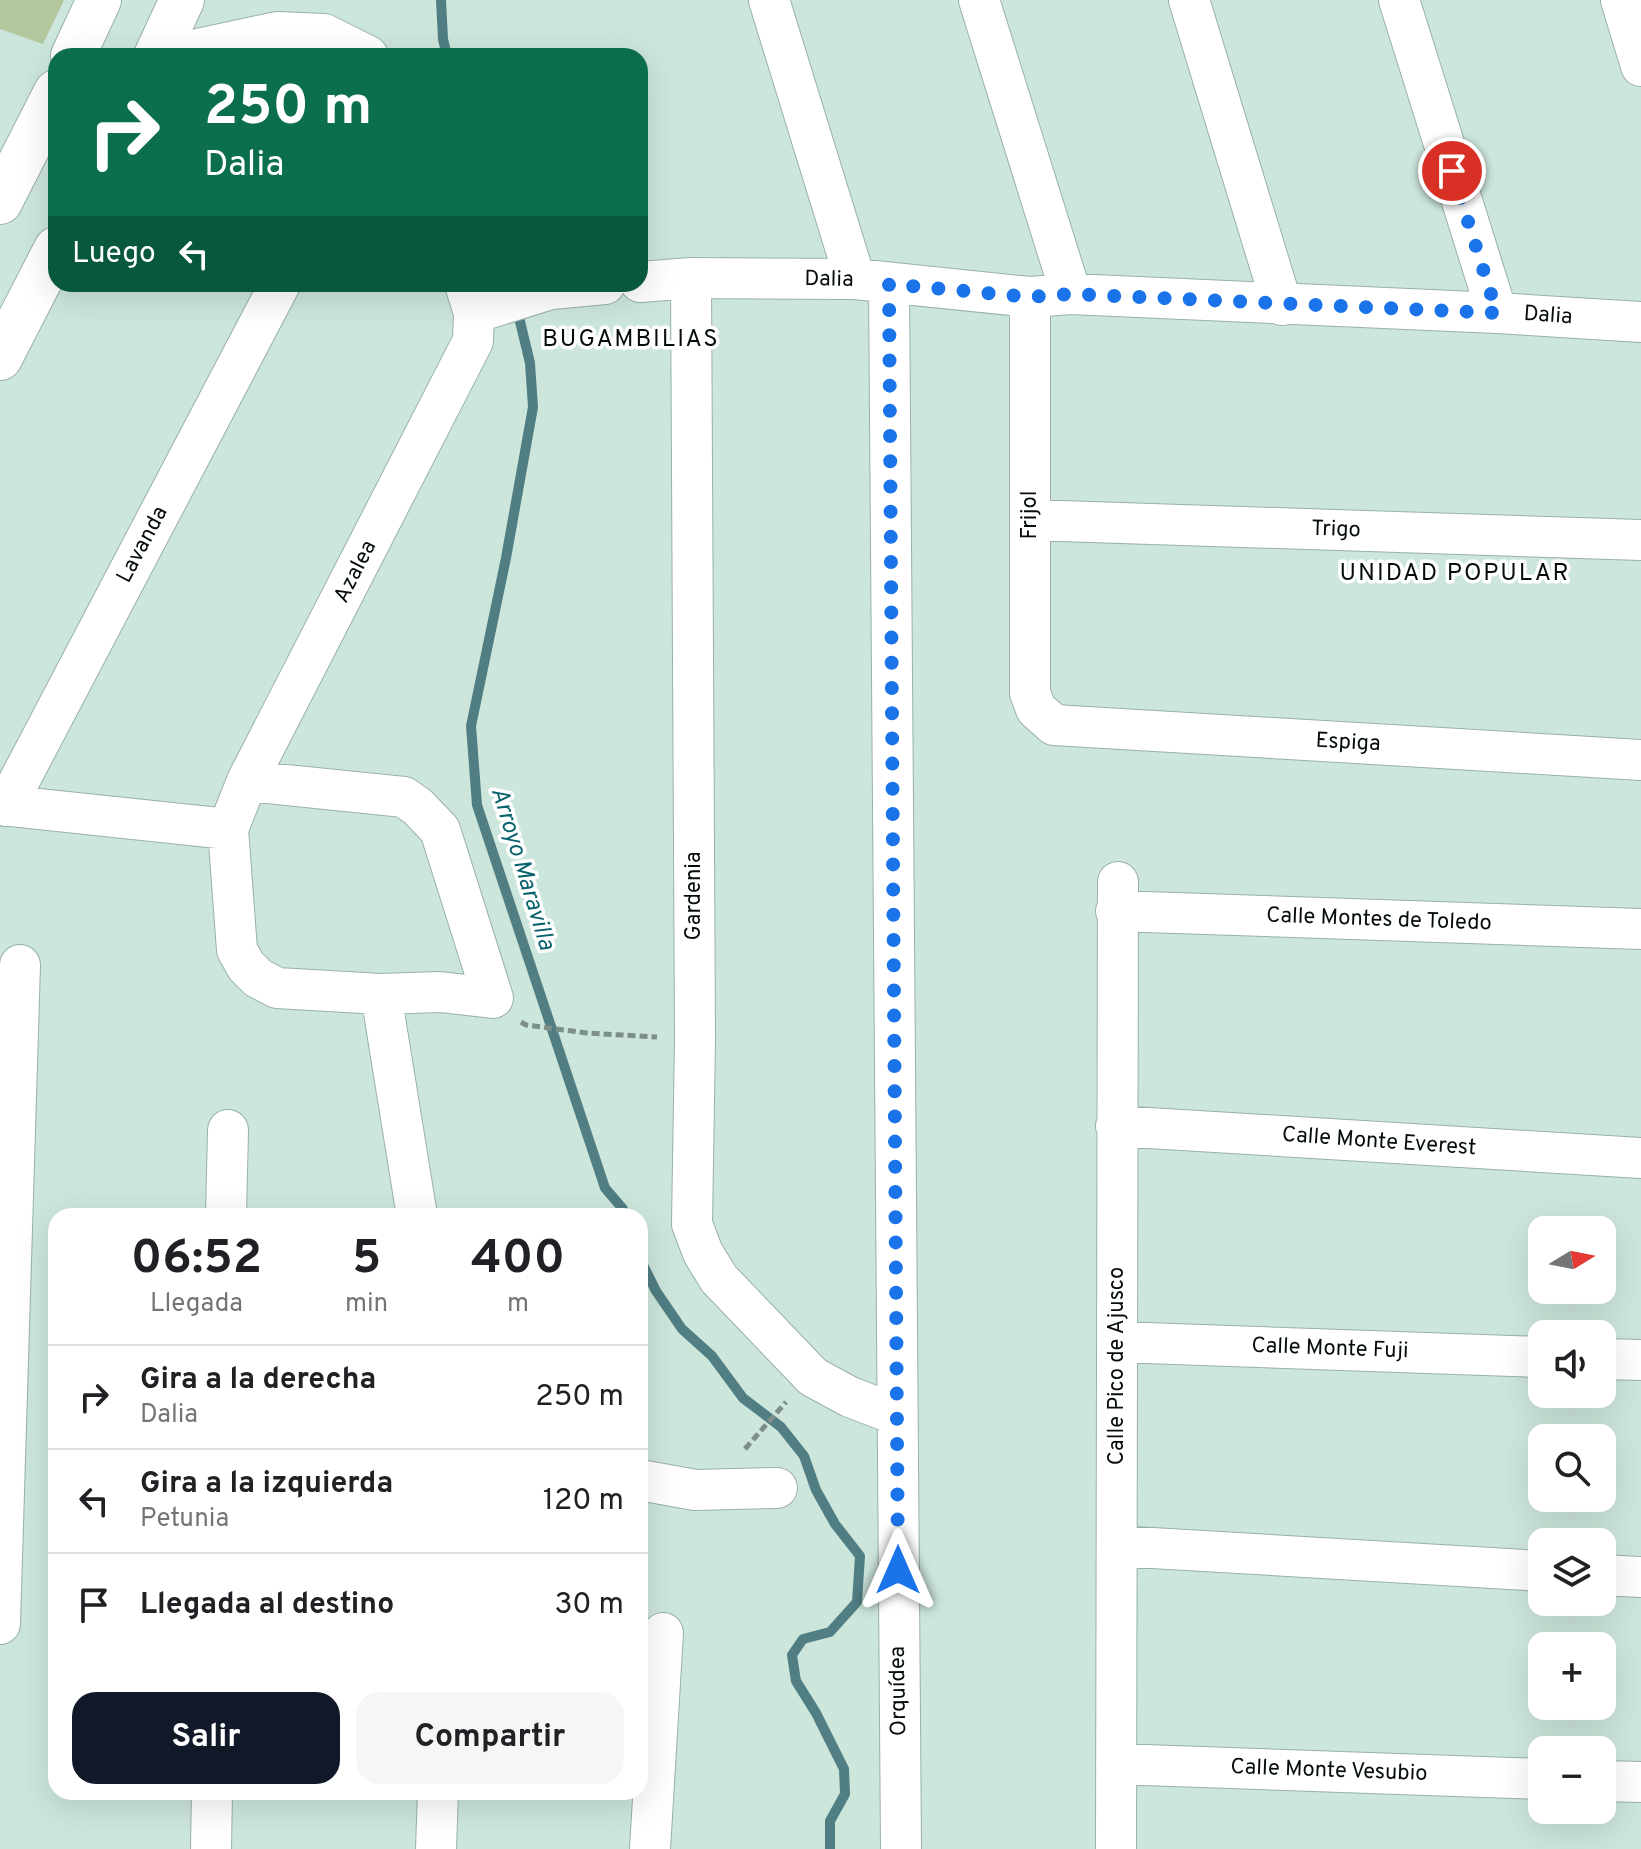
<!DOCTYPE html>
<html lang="es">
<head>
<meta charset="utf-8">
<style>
  body { margin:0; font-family:Overpass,sans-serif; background:#f6f6f6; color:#202124; height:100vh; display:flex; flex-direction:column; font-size:30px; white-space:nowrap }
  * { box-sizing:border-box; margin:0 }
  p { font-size:26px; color:#757577 }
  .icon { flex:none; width:44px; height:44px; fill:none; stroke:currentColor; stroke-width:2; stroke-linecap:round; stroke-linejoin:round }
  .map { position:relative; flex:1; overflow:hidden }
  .drawer { position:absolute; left:48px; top:1208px; width:600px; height:592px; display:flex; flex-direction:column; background:#fff; border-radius:24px; box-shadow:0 8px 32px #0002 }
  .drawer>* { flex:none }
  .top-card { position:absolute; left:48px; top:48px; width:600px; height:244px; border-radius:24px; box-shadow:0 8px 32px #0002; background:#0b6e4f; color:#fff; overflow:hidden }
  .needle { width:52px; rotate:80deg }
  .buttons { position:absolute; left:1528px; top:1216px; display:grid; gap:16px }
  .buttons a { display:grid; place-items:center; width:88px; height:88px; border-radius:16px; background:#fff; box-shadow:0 8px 32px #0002; font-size:40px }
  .pin { position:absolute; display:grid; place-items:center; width:68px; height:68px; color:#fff; margin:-34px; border:4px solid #fff; border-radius:50%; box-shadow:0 2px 8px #0007 }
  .me { position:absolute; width:88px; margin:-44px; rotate:0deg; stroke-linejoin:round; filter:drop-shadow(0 0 6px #0008) }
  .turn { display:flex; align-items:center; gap:28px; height:168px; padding:0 24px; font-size:36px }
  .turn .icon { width:104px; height:104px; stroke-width:2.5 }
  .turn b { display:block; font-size:56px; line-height:68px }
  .then { display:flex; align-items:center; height:76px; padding:0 24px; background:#0003; gap:16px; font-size:30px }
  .eta { display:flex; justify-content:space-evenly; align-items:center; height:136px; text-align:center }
  .eta b { font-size:48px; font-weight:700; line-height:56px }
  .cta { display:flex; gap:16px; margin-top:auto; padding:16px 24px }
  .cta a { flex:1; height:92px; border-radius:24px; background:#111827; color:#fff; font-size:32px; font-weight:700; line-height:92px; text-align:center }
  .cta a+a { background:#f6f6f6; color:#202124 }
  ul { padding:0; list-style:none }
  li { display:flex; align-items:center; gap:24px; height:104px; padding:0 24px; border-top:2px solid #e0e0e0 }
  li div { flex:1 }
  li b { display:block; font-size:30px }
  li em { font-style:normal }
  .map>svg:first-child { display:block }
  .green { fill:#b3c79e }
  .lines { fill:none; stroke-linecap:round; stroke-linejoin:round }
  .stream { stroke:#507e83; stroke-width:10 }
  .minor-casing { stroke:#99b1a7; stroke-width:42 }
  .secondary-casing { stroke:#99b1a7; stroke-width:46 }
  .path { stroke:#7d8f88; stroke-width:5; stroke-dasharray:8 4; stroke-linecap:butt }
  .minor { stroke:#fff; stroke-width:40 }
  .secondary { stroke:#fff; stroke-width:44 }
  .route { stroke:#1a73e8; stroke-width:14; stroke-dasharray:0 25.2 }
  .labels { text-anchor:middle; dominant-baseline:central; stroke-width:7; stroke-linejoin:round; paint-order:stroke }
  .street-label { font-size:22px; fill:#050d0a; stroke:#fff }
  .neighbourhood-label { font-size:24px; letter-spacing:2px; fill:#050d0a; stroke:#fff }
  .water-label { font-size:24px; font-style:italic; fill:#07626c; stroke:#fff }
</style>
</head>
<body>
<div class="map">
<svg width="1641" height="1849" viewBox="0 0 1641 1849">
  <rect width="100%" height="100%" fill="#cde6db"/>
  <path class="green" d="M0,0H64L43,44L0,29Z"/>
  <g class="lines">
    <path class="stream" d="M441,0L443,39L447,56
      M517,309L530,363L533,407L506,558L471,726L477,805L605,1188L623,1209L625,1216
      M640,1259L656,1291L682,1329L712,1356L743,1398L781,1427L804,1456L816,1490L835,1524L860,1556L857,1602L830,1632L803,1639L792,1655L796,1681L816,1713L844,1769L845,1794L830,1821V1849"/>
    <g class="minor-casing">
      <path id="minor" d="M769,0L855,279
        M979,0L1071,294
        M1189,0L1282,305
        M1399,0L1497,313
        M1621,0L1641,66
        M165,56L277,32L324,34L368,56
        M691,278L695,1039L692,1224L703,1253L719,1279L813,1377L850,1397L897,1415
        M640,282L691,278L855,279L1030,297L1071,294L1497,313L1641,322
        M889,284L901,1849
        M1030,297V693L1036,709L1054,725L1641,760
        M474,313L551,289L605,284
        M1030,520L1641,540
        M247,781L404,797L418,807L440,830L493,998L440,992L381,994L277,988L258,978L246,966L237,950L228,829L247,781L473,341L474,313L465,284
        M0,805L228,829
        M6,806L280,284
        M1116,911L1641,929
        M381,994L417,1216
        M1116,1126L1641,1158
        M226,1216L228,1130
        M1117,1342L1542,1357
        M1602,1359L1641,1360
        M640,1480L695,1490L777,1488
        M1118,1546L1542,1571
        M1602,1575L1641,1577
        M0,1624L20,965
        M1116,1764L1542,1779
        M1602,1781L1641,1782
        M211,1849L212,1792
        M436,1849L438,1792
        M650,1849L663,1633
        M1116,1849L1118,882"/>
    </g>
    <g class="secondary-casing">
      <path id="secondary" d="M73,56L99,0
        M156,56L182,0
        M0,202L56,92
        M0,358L56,249"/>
    </g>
    <path class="path" d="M521,1022L526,1025L587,1033L657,1037
      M745,1449L786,1402"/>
    <use href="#minor" class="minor"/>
    <use href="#secondary" class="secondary"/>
  </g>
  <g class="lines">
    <path class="route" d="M898,1570L889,284L1030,297L1071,294L1497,313L1452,171"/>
  </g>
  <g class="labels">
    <g class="street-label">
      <text transform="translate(829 280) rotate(1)">Dalia</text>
      <text transform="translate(1548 316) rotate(4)">Dalia</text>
      <text transform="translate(1030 515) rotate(-90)">Frijol</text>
      <text transform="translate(1336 530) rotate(2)">Trigo</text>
      <text transform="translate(143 545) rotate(-62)">Lavanda</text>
      <text transform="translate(356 572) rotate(-63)">Azalea</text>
      <text transform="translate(1348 743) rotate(3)">Espiga</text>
      <text transform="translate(694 896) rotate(-90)">Gardenia</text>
      <text transform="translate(1379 920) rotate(2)">Calle Montes de Toledo</text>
      <text transform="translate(1379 1142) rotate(4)">Calle Monte Everest</text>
      <text transform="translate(1330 1349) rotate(2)">Calle Monte Fuji</text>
      <text transform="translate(1117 1366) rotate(-90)">Calle Pico de Ajusco</text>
      <text transform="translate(899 1691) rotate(-91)">Orquídea</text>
      <text transform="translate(1329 1771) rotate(2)">Calle Monte Vesubio</text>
    </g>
    <g class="neighbourhood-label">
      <text x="631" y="340">BUGAMBILIAS</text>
      <text x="1455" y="574">UNIDAD POPULAR</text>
    </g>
    <g class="water-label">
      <text transform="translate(522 869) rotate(73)">Arroyo Maravilla</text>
    </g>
  </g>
</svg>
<div class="buttons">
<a><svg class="needle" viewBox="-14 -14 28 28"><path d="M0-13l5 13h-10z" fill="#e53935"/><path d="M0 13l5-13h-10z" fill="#757577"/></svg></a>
<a><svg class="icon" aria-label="sound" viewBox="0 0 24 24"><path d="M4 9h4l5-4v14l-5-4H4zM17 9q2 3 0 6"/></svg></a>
<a><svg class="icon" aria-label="search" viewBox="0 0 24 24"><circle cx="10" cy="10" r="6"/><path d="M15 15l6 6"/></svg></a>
<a><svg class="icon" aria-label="layers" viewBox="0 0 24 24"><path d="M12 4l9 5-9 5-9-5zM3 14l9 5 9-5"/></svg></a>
<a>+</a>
<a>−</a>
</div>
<div class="pin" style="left:1452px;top:171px;background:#d93025"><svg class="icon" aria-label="arrive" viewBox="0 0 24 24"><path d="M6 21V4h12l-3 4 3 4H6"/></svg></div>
<svg class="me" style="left:898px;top:1570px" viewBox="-20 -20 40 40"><path d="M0-17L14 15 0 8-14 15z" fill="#1a73e8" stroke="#fff" stroke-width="4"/></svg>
<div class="top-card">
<div class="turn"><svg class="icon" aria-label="right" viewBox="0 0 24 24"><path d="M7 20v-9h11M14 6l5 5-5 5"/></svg><div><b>250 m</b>Dalia</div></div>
<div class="then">Luego<svg class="icon" aria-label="left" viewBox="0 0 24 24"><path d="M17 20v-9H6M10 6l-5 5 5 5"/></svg></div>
</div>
<section class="drawer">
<div class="eta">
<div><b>06:52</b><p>Llegada</p></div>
<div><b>5</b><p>min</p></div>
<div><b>400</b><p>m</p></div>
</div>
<ul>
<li><svg class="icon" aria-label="right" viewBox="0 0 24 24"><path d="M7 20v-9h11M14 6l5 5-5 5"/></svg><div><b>Gira a la derecha</b><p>Dalia</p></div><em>250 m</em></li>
<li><svg class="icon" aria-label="left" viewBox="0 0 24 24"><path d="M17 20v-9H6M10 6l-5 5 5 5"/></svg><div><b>Gira a la izquierda</b><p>Petunia</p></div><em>120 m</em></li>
<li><svg class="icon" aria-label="arrive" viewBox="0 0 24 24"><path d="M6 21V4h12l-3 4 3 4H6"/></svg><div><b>Llegada al destino</b></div><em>30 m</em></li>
</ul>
<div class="cta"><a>Salir</a><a>Compartir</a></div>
</section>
</div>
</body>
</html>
